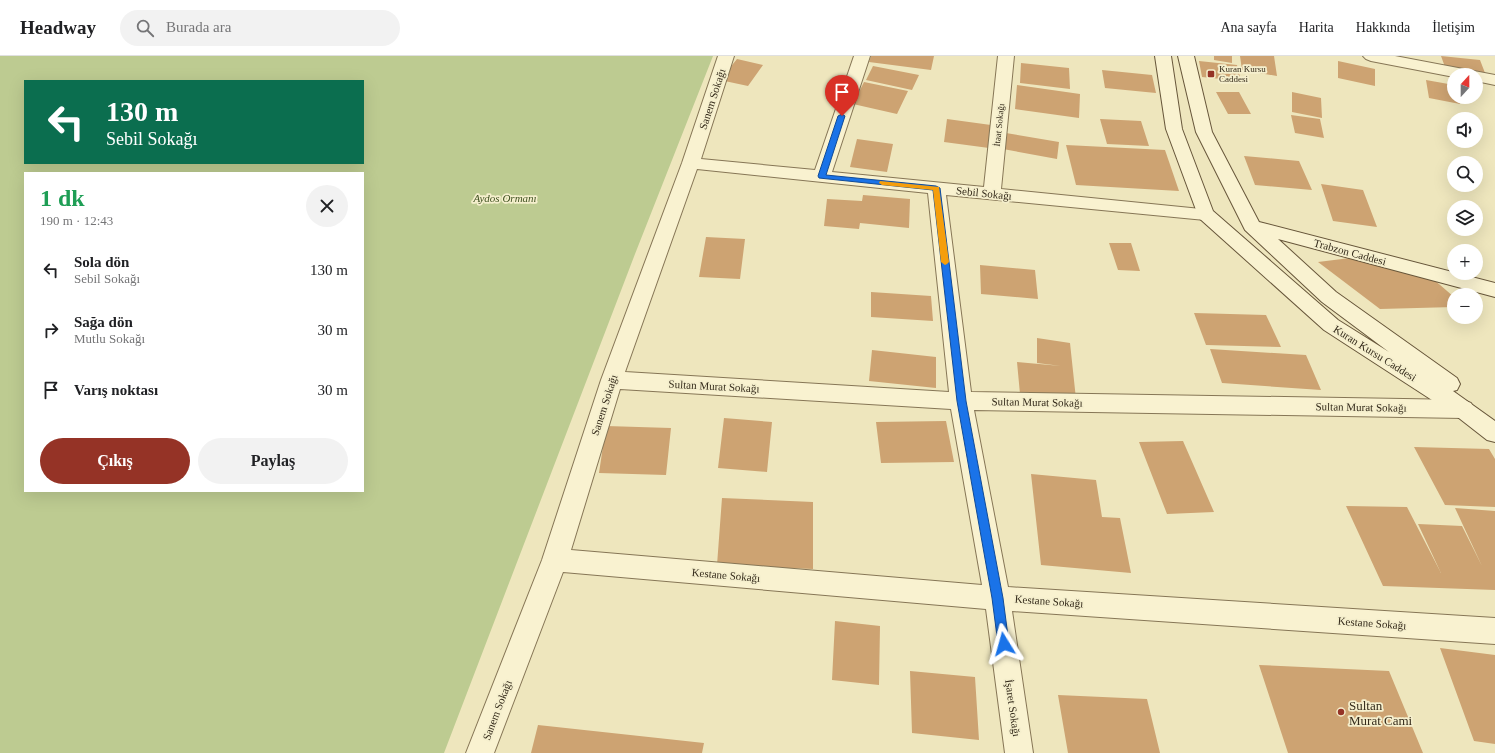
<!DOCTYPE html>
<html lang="tr">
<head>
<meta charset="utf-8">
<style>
  body { margin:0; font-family:"Times New Roman",serif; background:#f2f2f2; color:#202124; height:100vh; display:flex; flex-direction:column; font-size:15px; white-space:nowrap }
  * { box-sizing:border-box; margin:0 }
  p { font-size:13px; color:#757577 }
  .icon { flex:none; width:22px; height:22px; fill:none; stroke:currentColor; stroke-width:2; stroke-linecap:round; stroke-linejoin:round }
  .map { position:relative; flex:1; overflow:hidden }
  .drawer { position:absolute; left:24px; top:116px; width:340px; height:320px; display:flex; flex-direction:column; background:#fff; border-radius:0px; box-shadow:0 4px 16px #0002 }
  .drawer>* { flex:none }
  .guide { position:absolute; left:24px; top:24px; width:340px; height:84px; border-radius:0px; box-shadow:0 4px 16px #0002; background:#0b6e4f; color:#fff; overflow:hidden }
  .needle { width:26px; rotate:21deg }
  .fabs { position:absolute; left:1447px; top:12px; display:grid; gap:8px }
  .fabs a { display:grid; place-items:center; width:36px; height:36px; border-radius:50%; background:#fff; box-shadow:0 4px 16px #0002; font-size:20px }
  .pin { position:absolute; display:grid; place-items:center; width:34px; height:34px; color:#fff; margin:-41px -17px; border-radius:50% 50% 50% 0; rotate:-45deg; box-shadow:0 0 4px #0007 }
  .pin .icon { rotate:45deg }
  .me { position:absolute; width:44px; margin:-22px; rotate:352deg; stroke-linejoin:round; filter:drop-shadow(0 0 3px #0008) }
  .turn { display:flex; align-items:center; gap:14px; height:84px; padding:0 16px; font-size:18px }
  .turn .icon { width:52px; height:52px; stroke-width:2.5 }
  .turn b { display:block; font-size:28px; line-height:34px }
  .round { display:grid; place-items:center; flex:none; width:42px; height:42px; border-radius:21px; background:#f2f2f2 }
  .head { display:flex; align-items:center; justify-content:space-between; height:68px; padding:0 16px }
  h1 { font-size:24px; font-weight:700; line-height:30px; color:#1e9e55 }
  .button { display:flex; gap:8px; margin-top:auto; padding:8px 16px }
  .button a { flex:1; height:46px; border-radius:24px; background:#953326; color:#fff; font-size:16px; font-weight:700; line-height:46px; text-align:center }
  .button a+a { background:#f2f2f2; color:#202124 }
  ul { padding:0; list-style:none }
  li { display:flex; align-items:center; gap:12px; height:60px; padding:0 16px }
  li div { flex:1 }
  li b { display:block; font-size:15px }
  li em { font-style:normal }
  header { display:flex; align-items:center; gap:24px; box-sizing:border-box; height:56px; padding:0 20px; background:#fff; border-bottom:1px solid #e0e0e0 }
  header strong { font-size:19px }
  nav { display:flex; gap:22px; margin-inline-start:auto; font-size:14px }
  .search { width:280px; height:36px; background:#f2f2f2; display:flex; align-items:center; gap:10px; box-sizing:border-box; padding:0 14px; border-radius:22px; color:#757577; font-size:15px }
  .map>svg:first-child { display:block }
  .green { fill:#bdcb91; fill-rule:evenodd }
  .building { fill:#cda372 }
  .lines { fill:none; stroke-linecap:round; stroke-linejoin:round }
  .minor-casing { stroke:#867656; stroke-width:2 }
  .secondary-casing { stroke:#67563a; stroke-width:2 }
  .minor { fill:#f9f2d0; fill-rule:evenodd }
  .secondary { fill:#f9f2d0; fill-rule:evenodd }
  .route { fill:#1a73e8; stroke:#114b97 }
  .slow { fill:#f59e0b }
  .poi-dot { fill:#953326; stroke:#f5efcd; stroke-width:1.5 }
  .labels { text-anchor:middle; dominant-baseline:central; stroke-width:3.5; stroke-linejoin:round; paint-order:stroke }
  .far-poi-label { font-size:9px; fill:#352b1b; stroke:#f5efcd; text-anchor:start }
  .far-street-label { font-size:9px; fill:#352b1b; stroke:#f5efcd }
  .street-label { font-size:11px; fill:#352b1b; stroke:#f5efcd }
  .park-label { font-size:11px; font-style:italic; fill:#3f5121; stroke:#f5efcd }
  .near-poi-label { font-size:13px; fill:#352b1b; stroke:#f5efcd; text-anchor:start }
</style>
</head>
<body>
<header>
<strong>Headway</strong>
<div class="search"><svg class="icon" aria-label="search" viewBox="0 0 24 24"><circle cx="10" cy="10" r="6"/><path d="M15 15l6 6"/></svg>Burada ara</div>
<nav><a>Ana sayfa</a><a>Harita</a><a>Hakkında</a><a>İletişim</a></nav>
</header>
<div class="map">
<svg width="1495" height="697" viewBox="0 0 1495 697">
  <rect width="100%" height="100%" fill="#eee6bd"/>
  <path class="green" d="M0,0H713L635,198L444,697H0ZM25,25H363V107H25ZM25,117H363V435H25Z"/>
  <path class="building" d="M871,0H934L931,14L869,6Z
    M1214,0H1232V7L1214,4Z
    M1240,0H1274L1277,20L1242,14Z
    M1441,0L1480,4L1485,17L1445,11Z
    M737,3L763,9L748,30L720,24Z
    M1199,5L1237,9L1241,25L1202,21Z
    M1338,5L1375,13V30L1338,22Z
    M1021,7L1069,12L1070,33L1020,27Z
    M873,10L919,19L912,34L866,24Z
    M1102,14L1152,19L1156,37L1105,32Z
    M1426,24L1454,29V41H1458L1460,48L1429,42Z
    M864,26L908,35L897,58L853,48Z
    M1017,29L1080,38L1079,62L1015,53Z
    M1216,36H1239L1251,58H1228Z
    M1292,36L1321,42L1322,62L1292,56Z
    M1291,59L1320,63L1324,82L1295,77Z
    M947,63L991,69L989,92L944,86Z
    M1100,63L1141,65L1149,90L1107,88Z
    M1006,77L1059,86L1057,103L1003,93Z
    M857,83L893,88L887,116L850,111Z
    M1066,89L1165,94L1179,135L1076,129Z
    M1244,100L1299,105L1312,134L1255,129Z
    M1321,128L1363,134L1377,171L1333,165Z
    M863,139L910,143L909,172L860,167L859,173L824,170L827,143L862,145Z
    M706,181L745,183L740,223L699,221Z
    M1109,187H1131L1140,215L1118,214Z
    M1350,202L1432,222L1454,241V251L1380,253L1318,206Z
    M980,209L1035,214L1038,243L981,238Z
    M871,236L931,240L933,265L871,261Z
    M1194,257L1266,259L1281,291L1206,289Z
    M1037,282L1070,287L1076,343L1020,338L1017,306L1061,310L1037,307Z
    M1210,293L1306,299L1321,334L1222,327Z
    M872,294L936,301V332L869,325Z
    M724,362L772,366L767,416L718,412Z
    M946,365L954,406L881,407L876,366Z
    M606,370L671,372L666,419L599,417Z
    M1183,385L1214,456L1167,458L1139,386Z
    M1414,391L1489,393L1495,403V451L1445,449Z
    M1031,418L1096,424L1102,461L1120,462L1131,517L1041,509Z
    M722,442L813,446V513L717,509Z
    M1346,450L1407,451L1441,517L1418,468L1462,470L1482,510L1455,452L1495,455V534L1383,530Z
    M835,565L880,570L879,629L832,624Z
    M1440,592L1495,599V688L1474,685Z
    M1259,609L1389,615L1423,697H1288Z
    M910,615L975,621L979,684L912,677Z
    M1058,639L1147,643L1160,697H1068Z
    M538,669L704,687L702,697H531Z"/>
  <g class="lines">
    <g class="minor-casing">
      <path id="minor" d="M718,0H734L701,103L815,114L854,0H870L832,116L984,131L998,0H1014L1001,133L1211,154L1214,158L1211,162L1205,164L946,139L971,336L1463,344L1471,347L1474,353L1471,359L1463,362L974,354L1008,531L1495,562V588L1012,555L1033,697H1005L986,553L563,516L494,697H466L542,504L601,324L682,107ZM697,113L928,137L949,336L625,316ZM620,333L951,353L982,529L571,494Z
        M1363,0H1395L1495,19V29L1476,25V19H1454V21L1371,5L1366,3Z"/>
    </g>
    <g class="secondary-casing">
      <path id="secondary" d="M1155,0H1171L1182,73L1213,155L1338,264L1389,296L1322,246L1245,174L1196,76L1178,0H1194L1212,76L1259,166L1495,227V241L1278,183L1336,236L1457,322L1460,328L1457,334L1453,335L1495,365V386L1487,384L1455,359L1324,274L1199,162L1166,73Z"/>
    </g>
    <use href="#minor" class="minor"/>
    <use href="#secondary" class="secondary"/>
  </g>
  <path class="route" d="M842,58L845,60L826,119L936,130L940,132L966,345L1003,542L1009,588L1008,592L1004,594L1000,592L998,588L992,542L957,345L933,134L819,122L818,120L838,60Z"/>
  <path class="slow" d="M880,125L939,131L949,206L947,208L945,209L941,206L933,134L882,129L879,127Z"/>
  <g class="poi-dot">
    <rect x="1207" y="14" width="8" height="8" rx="2"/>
    <circle cx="1341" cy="656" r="4"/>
  </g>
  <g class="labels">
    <g class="far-poi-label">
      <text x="1219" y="13">Kuran Kursu<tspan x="1219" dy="10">Caddesi</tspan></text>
    </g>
    <g class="far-street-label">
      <text transform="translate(999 69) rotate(-84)">İtaat Sokağı</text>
    </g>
    <g class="street-label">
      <text transform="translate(712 43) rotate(-72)">Sanem Sokağı</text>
      <text transform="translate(984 137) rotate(6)">Sebil Sokağı</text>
      <text transform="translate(1350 196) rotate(15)">Trabzon Caddesi</text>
      <text transform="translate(1375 297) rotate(32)">Kuran Kursu Caddesi</text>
      <text transform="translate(714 330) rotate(3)">Sultan Murat Sokağı</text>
      <text transform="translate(1037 346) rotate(1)">Sultan Murat Sokağı</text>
      <text transform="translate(604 349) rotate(-72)">Sanem Sokağı</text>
      <text transform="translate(1361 351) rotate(1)">Sultan Murat Sokağı</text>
      <text transform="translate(726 519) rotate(5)">Kestane Sokağı</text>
      <text transform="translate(1049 545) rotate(4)">Kestane Sokağı</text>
      <text transform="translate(1372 567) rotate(4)">Kestane Sokağı</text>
      <text transform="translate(1013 652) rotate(82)">İşaret Sokağı</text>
      <text transform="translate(497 654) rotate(-69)">Sanem Sokağı</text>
    </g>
    <g class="park-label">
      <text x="505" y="142">Aydos Ormanı</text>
    </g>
    <g class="near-poi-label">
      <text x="1349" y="649">Sultan<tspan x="1349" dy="15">Murat Cami</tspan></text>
    </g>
  </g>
</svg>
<div class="fabs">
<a><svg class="needle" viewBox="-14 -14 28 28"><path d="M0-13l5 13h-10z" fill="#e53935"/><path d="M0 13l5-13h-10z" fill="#757577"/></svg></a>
<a><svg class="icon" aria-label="sound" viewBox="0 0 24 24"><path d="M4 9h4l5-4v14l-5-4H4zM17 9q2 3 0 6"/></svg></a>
<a><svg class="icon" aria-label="search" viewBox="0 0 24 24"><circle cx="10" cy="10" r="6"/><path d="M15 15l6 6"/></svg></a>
<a><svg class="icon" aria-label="layers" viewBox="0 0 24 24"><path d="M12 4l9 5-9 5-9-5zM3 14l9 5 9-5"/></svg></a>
<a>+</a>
<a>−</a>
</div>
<div class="pin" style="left:842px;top:60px;background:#d93025"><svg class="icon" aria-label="arrive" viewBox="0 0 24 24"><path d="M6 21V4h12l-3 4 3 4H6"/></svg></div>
<svg class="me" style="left:1004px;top:588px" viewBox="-20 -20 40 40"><path d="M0-17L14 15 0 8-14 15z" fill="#1a73e8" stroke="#fff" stroke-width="4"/></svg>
<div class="guide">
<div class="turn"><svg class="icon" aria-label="left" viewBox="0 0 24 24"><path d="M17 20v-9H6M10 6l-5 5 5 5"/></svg><div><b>130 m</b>Sebil Sokağı</div></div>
</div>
<section class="drawer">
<div class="head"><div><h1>1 dk</h1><p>190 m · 12:43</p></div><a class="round"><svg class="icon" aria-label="close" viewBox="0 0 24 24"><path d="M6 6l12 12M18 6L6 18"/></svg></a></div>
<ul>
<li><svg class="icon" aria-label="left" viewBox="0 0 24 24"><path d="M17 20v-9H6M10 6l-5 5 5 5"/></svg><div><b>Sola dön</b><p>Sebil Sokağı</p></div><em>130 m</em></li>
<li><svg class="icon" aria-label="right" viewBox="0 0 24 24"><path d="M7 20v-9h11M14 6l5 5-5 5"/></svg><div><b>Sağa dön</b><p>Mutlu Sokağı</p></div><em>30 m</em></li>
<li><svg class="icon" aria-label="arrive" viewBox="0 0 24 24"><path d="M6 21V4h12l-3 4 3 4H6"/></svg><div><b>Varış noktası</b></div><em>30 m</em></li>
</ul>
<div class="button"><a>Çıkış</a><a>Paylaş</a></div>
</section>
</div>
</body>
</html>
